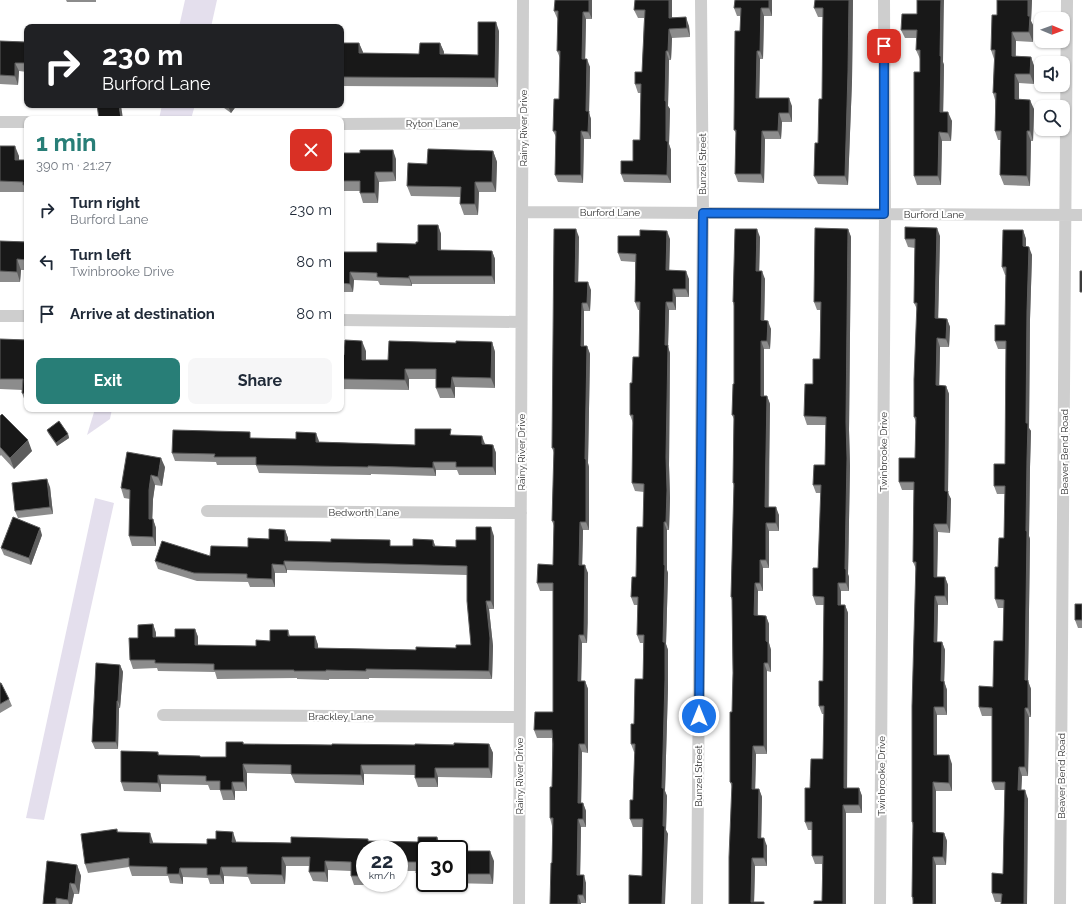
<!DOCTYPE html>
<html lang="en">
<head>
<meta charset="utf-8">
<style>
  body { margin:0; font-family:Raleway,sans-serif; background:#f6f6f7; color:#1f2937; height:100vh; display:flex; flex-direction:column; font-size:15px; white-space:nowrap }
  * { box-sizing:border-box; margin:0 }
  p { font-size:13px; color:#747a83 }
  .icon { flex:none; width:22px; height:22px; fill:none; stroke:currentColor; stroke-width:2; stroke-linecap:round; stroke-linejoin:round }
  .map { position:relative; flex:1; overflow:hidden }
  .details { position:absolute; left:24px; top:116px; width:320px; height:296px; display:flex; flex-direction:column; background:#fff; border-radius:8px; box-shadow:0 1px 3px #0004 }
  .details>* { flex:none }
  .guide { position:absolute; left:24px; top:24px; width:320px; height:84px; border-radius:8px; box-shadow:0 1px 3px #0004; background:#202124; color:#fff; overflow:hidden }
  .needle { width:26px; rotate:91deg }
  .tools { position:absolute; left:1034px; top:12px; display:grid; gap:8px }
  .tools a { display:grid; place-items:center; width:36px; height:36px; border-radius:8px; background:#fff; box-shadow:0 1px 3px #0004; font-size:20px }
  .speed { position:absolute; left:356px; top:840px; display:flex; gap:8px; font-size:20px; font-weight:700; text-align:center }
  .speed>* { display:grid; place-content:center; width:52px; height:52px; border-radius:50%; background:#fff; box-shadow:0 1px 3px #0004; line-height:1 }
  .speed small { font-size:10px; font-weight:400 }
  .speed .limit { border:2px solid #111; border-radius:6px; background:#fff; color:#111 }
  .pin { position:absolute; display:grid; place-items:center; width:34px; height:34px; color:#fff; margin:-17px; border-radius:8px; box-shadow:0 2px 6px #0006 }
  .me { position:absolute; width:44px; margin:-22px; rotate:0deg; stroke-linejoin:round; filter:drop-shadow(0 0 3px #0008) }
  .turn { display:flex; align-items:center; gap:14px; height:84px; padding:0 12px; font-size:18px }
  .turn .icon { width:52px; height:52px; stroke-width:2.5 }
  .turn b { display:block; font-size:28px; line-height:34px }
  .round { display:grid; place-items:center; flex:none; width:42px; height:42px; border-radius:8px; background:#f6f6f7 }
  .headline { display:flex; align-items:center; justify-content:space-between; height:68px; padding:0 12px }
  h1 { font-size:24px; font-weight:700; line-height:30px; color:#287e77 }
  .primary-button { display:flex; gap:8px; margin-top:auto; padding:8px 12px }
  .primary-button a { flex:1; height:46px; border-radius:8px; background:#287e77; color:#fff; font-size:16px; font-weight:700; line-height:46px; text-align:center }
  .primary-button a+a { background:#f6f6f7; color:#1f2937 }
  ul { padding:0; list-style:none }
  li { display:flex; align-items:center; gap:12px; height:52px; padding:0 12px }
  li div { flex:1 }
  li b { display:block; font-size:15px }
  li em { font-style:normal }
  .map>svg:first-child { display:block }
  .green { fill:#e4dfed }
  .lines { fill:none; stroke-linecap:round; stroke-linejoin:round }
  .minor { stroke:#cecece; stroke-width:12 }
  .wall { fill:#8c8c8c }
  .shaded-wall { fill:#5d5d5d }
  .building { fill:#181818; stroke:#5d5d5d }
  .route-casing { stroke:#114b97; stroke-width:10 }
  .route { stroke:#1a73e8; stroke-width:7 }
  .labels { text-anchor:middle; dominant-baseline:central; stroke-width:4; stroke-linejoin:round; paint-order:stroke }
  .street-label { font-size:10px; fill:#313131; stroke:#fff }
</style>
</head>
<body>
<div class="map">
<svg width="1082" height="904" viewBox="0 0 1082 904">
  <rect width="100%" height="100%" fill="#fff"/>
  <path class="green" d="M185,0H217L211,27H179Z
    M162,105H195L191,119H159Z
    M95,409H112L110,419L87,435Z
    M95,498L114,503L44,820L26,818Z"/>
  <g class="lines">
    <path class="minor" d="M0,122H27
      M341,124L523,123
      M523,212L1082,215
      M0,316H27
      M341,320L521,322
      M207,511L521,513
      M163,715L519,717
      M519,904L523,0
      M697,904L703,213L701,0
      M880,904L885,214L884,0
      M1060,904L1067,0"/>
  </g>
  <path class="wall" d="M66,0H96V2H67Z
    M592,0V19H586L585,59L590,67L589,113L591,119V139H584L583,183L558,182L555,175L556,137L553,131L559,99L560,58L557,51L558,19L557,18L554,11Z
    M635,0H672V17L689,26L690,37L672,38L671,60H669L668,106L670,109L669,144L671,150V183L624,182L621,174L633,161L640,140L641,93H638L635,84L642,72L644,18H638L634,10Z
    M735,0H772V16H764L763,59H760L759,98L792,106V122H782L781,139H765L764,183L738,182L735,174L736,133L734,130L740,31V16H737L734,8Z
    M853,0L852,81L848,185L818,184L814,176L818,143L822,99L823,17H818L814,8Z
    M997,0H1032L1031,21L1033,25V42L1016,41V56L1031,57L1034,66V84L1019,83V100L1034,109L1033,141H1031L1030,186L1004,185L1000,175L1001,140H998L995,131V100L993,93L994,59L991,50L997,15Z
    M917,14L943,62L944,65L943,112L952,121L951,141H942L941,185H917L914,176L920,72V59L916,50L917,38H905L901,30Z
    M499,31L498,87L341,86V43H359L363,53L419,54L440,43L444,52L443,55H478Z
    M27,40V72L19,71L18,85L0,84V41L25,42Z
    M220,105H237L231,113Z
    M0,146L19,156V160H27V195L26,192H0Z
    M493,151L497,162L496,192H479L478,215H464L460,204L461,197L411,196L407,186L427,164Z
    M341,153L396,159V181L379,182L378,203H363L360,193V191H341Z
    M438,225L441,234V250L492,251L495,259V284H412V286L380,285L378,281L354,280L353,292H341V252H377L416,244Z
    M848,229L851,237L849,430L850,466L848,574L849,577V591H841V605H845L848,613L847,788H859L862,796V813H846L822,901V864H815L812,856V830H808L805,822L810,788L823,759L824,714H822L819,706L823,681L824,605H816L813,596L818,568L821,493H816L813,485L825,465L826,425H807L804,416L820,359V310H817L814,302Z
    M1023,230L1026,239V247L1032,255L1030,319L1029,428L1031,431L1030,467L1029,536L1030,539L1028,681L1031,689V717H1029L1028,776H1022L1021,790L1028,799L1027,904H1001V902H995L992,893L1003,874L1005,790H995L992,782V716H982L979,707L993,687L1003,641L1004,608H998L995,599L998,567L1004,538L1005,494H997L994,486L1005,464L1006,349H998L995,341L1005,325L1006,275H1005L1002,267Z
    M27,236V270H21L20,282H0V241L27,242Z
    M640,236L670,239L669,270L689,279V297H676V310H669L668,347L670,353L669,465L670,498L669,530H667V570L668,573L666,644L668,650V687L665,791L667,796L666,830L668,834L642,876V827H633L630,819L633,800L635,752H634L631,744L634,724L643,679V643H640L637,635L638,605H634L631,597L636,577L643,527L644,492L635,491L632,483L633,423L630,415L632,383L639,357V310H638L635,302V262L621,261L618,253Z
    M940,236L938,318L947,319L950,327L949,347H940L939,385L946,386L949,394L948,493L951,499L950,533L938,532L937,577H945L948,585V605H938L937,642H942L945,650L944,681L947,690V715H937V755L952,764V791H936V832L944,833L947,841L946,865H936L913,901L912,897L913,826L912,822L916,569L913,562L914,490H902L899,482L915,458L916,422L914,417L917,309L914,303L915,248L908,247L905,239Z
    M579,237L578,282L591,290L590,311H584V346H587L590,354L588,463L589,467V530H583L582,565L588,573V623L587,643H582L581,681H585L588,689V753L582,752L581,803H583L586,811V827H581L580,875L586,883V903H581L552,863V826L550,818L552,787V738H537L534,730L553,712V591H540L537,583L553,565L554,526L552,521L554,453L552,448Z
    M760,237L759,271L765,279L764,321L771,329L770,349H764V396H767L770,404L769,507L779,515V531H769V568H763V591H758V615L766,616L769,624V643L771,650V672L767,671V754H756L755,789H759L762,797L761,838L767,846V866H755L754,902L729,904L732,787L730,782L733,673L732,600L731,597L734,486L733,483L734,419L732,415L734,384V306L733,302Z
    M0,339L27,340V404H26L22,393L23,390L0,389Z
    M492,342L495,352V388L455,387V398H440L436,388V379H409V390L341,389V355H344L366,351V360H388L456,343Z
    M0,416L32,451L14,469L1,455L0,456Z
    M47,430L68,434L69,438L57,446L48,433Z
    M453,435L485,444L493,445L496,453V475H459L457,470H436V476L371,474V475L259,473L256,465H217L216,462L175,461L172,453L253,438L319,441V442L415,445Z
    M165,467L162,486L155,485L153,499L152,519H153L156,528V546H132L129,536L130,499L124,498L121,488Z
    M50,487L53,514L18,518L15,511Z
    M285,530L288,538V541L392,546H413L433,540L435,546L456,547L476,540L494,536V609H489L493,646L492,679L369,678V679H329V680L297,679V678L217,679L215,672L158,671L157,668L133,669L130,660L138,638L153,624L156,633V637H175L195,629L198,637V645L256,646L270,641L288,630L290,636H315L318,645V648L416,650L456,648L471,645L467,575L287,570V573H275V587H250L248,582L197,581L158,569L155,561L210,556L248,547L269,539Z
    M42,535L31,565L4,555L1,548Z
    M1082,604V628H1078L1075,620Z
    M120,665L123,672L120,708H119L118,749H95L92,742Z
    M0,683L9,699L12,706L0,713Z
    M243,742L244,744L332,745H415L489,744L493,753L492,778L438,777V787H418L415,778V775L364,774V785L295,783L291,774L247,773V791H235V800H223L220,790H210L208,785L161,784V792L124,791L121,782L158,752L159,755L200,756V757H226Z
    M117,829L118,832L153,842V843L207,844L236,841V842L291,843L369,841L418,842L437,837L441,847L425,849V883L420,882L416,873V871H399V849H365V883H394V884H370V885H354L351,876V871L328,870V882L313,881L309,872L310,866H286L285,884H251L248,877L224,876V884H210L208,878L183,877V884L170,883L168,876H132L129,867L88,873L85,864Z
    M459,851L494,861L493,884L450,883H459Z
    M77,865L81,876L79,894H74L72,904H43Z"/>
  <path class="shaded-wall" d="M589,0H592V19L589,12Z
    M669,0H672V25L668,16Z
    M769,0H772V16L769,8Z
    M849,0H853L852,81L848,185L845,176Z
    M941,0H944L943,62L944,65L943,121L940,112V56Z
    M1028,0H1032L1031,21L1033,25V42L1029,32L1028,16Z
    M761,8L764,16L763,59L760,51Z
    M583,12L586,19L585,67L582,59Z
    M686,17L689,26L690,37L687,28Z
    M496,22L499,31L498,87L495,78Z
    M669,29L672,38L671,60L668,51Z
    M1012,32L1016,41L1015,66L1012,56Z
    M359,43L363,52L362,61L359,53Z
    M440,43L444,52L443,63L440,54Z
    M666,51L669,60L668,106L670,109L669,144L671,150V183L667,175L666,141L665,101Z
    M757,51L760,59L759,106L756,98Z
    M1031,57L1034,66V84L1030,74Z
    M587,59L590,67L589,113L591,119V139L588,132L586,111Z
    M15,63L19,71L18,85L15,76Z
    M1015,74L1019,83V109L1015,99Z
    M789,98L792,106V122L789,113Z
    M1030,100L1034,109L1033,141L1030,131Z
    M119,105H121L123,119H121Z
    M229,105H237L231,113L228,106Z
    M948,112L952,121L951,141L948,133Z
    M779,113L782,122L781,139L778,131Z
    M581,131L584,139L583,183L581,175Z
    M762,131L765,139L764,183L761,174Z
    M1027,131L1031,141L1030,186L1027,176Z
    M939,132L942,141L941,185L938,176Z
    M15,146L19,156V171L15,160Z
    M393,150L396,159V181L393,172Z
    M493,151L497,162L496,192L492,182Z
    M375,172L379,182L378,203L375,193Z
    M475,182L479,192L478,215L475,204Z
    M438,225L441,234V258L438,250Z
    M937,228L940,236L938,327L935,318Z
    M576,229L579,237L578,290L575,282Z
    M757,229L760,237L759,279L756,271Z
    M848,229L851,237L849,430L850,466L848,574L849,577V591L846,583L845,569L846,422Z
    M1023,230L1026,239V255L1023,246Z
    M667,231L670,239L669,278L666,270Z
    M1029,247L1032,255L1030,319L1029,428L1031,431L1030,467L1029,536L1030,539L1028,681L1031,689V717L1028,708L1025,680L1027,311Z
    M492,251L495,259V284L492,276Z
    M17,259L21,270L20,282L17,272Z
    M686,271L689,279V297L686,289Z
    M762,271L765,279L764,329L761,320Z
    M350,272L354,280L353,292L350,284Z
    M409,276L412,284V286L409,278Z
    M588,282L591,290L590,311L587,303Z
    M673,289L676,297V310L673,302Z
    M666,302L669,310L668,347L670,353L669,465L670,498L669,530L666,522L665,345Z
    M582,303L584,311V354L581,346Z
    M947,319L950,327L949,347L946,339Z
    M768,321L771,329L770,349L767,341Z
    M937,338L940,347L939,394L936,385Z
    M362,341L366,351V370L362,360Z
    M761,341L764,349V404L761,396Z
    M492,342L495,352V388L491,378Z
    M587,346L590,354L588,463L589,467V530L586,522L585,459Z
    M405,369L409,379V390L405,380Z
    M452,377L455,387V398L451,388Z
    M946,386L949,394L948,493L951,499L950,533L947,524L945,491Z
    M767,396L770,404L768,515L765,507Z
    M316,433L319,441V450L316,442Z
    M68,434L69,438L57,446L56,443Z
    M482,436L485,444V452L482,444Z
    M28,440L32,451L14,469L10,458Z
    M493,445L496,453V475L493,467Z
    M161,458L165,467L162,486L158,477Z
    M433,462L436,470V476L433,468Z
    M151,475L155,485L153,499L152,528L149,519V490Z
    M47,479L50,487L53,514L50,507Z
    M776,507L779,515V531L776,523Z
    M153,519L156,528V546L153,537Z
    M580,522L583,530L582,573L579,565Z
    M664,522L667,530V570L668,573L666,644L668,650V687L665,791L667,796L666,830L668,834L665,904H662L663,826L662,788Z
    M766,523L769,531V568L766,560Z
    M934,524L938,532L937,585L934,577Z
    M491,527L494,536V609L491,601Z
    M40,528L42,535L31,565L29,558Z
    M285,530L288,538V550L285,541Z
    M433,540L436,548L433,546Z
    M760,560L763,568V591L760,583Z
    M284,561L287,570V573L284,565Z
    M272,564L275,573V587L272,579Z
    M585,565L588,573L587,643L584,635Z
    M945,577L948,585V605L945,596Z
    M755,583L758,591L757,624L754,615Z
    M838,583L841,591V613L838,605Z
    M935,596L938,605L937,650L934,642Z
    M486,601L489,609L493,646L492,679L489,671Z
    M845,605L848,613L847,796L844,788Z
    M766,616L769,624V643L771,650V672L768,663L766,641Z
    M153,624L156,633V645L153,637Z
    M195,629L198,637V653L195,645Z
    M579,635L582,643L581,689L578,681Z
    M315,636L318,645V656L315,648Z
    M942,642L945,650L944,690L941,681Z
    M764,663L767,671V754L764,746Z
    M120,665L123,672L120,708L118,701Z
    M585,681L588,689V753L585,744Z
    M944,681L947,690V715L944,707Z
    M117,701L119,708L118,749L116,742Z
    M934,707L937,715V763L934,755Z
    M1025,708L1029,717L1028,776L1025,767Z
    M489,744L493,753L492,778L489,768Z
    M579,744L582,752L581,811L578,803Z
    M753,746L756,754L755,797L752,789Z
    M949,755L952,764V791L949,783Z
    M243,764L247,773V791L244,782Z
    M361,765L364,774V785L361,775Z
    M1019,767L1022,776L1021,799L1018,790Z
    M435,768L438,777V787L435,778Z
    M158,775L161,784V792L158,783Z
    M232,782L235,791V800L232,790Z
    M933,782L936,791V841L933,832Z
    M859,788L862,796V813L859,805Z
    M759,789L762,797L761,846L758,838Z
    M1025,790L1028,799L1027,904H1024Z
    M583,803L586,811V827L583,819Z
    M843,805L846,813V904H843Z
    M578,819L581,827L580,883L577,875Z
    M233,832L236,841V851L232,842Z
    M150,833L153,842V853L150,843Z
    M944,833L947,841L946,865L943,857Z
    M437,837L441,847V849L437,848Z
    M764,838L767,846V866L764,858Z
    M490,851L494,861L493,884L490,874Z
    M282,857L286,866L285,884L282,875Z
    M933,857L936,865V904H933Z
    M752,858L755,866L754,904L751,902Z
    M325,861L328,870V882L325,872Z
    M77,865L81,876L79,894L75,884Z
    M221,867L224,876V884L220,875Z
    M180,868L183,877V884L179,874Z
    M584,875L586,883V903L583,895Z
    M70,883L74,894L72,904H69L68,900Z
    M578,895L581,903V904H578Z"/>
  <path class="building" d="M555,0H589V12H583L582,59H587L586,111H589L588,132L581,131V175H555L556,131H553L554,99H559L560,51H557L558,11H554Z
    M635,0H669V18L686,17L687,28L669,29L668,51H666L665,101H666V141H668L667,175L621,174V161H633V140H640L641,84H635V72H642L645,10H634Z
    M735,0H769V8H761L760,51H757L756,98H789V113H779L778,131H762L761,174H735L736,130H734L735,31H740L741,8H734Z
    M815,0H849L848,72L845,176H814L815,143H818L819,99H822L823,8H814Z
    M917,0H941L940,56H941L940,112H948V133L939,132L938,176H914V72H920V50H916L917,30H901L902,14H917Z
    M997,0H1028V16H1030L1029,32H1012V56L1031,57L1030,74H1015V99L1030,100V131H1027V176L1000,175L1001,131H995L996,93H993L995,50H991L992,15H997Z
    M478,22H496L495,78L341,77V43H359V53L419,54L420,43H440V54L478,55Z
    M25,40H27V63H15V76L0,75V41L25,42Z
    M97,105H119L121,119H99Z
    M0,146H15V160H27V185H23V182L0,181Z
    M428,149L493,151L492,182H475V204H460L461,187L407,186L408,163L427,164Z
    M360,150H393V172H375V193H360V181H341V153H360Z
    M418,225H438V250L492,251V276H409V278L377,277V273L350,272V284L341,283V252H377V243L416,244V242H418Z
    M905,227L937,228L935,318L947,319L946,339L937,338L936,385L946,386L945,491H948L947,524H934V577H945V596H935L934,642H942L941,681H944V707H934V755H949V783L933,782V832L944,833L943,857H933V904H913V897H912L913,822H912V706L916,562H913L914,482H899V458H915L916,417H914V379L917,303H914L915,239H905Z
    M815,228L848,229L846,422L847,458L845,569H846V583H838V605H845L844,788H859V805H843V904H814V901H822L823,856H812V822H805V788H810L811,759H823L824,706H819V681H823L824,597L813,596V568H818L821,485H813L814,465H825L826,417L804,416L805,384H813V359H820L821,302H814Z
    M554,229H576L575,282H588L587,303H582L581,346H587L585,459H586V522H580L579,565H585L584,635H579L578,681H585V744H579L578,803H583V819H578L577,875H584L583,895H578V904H550L551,863H552L553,818H550V787H552L553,744L552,730H534L535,712H553V583H537L538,564L553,565L554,521H552L554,448H552Z
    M735,229H757L756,271H762L761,320L768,321L767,341H761V396H767L765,507H776V523H766V560H760V583H755L754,615L766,616V641L768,642V663H764V746H753L752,789H759L758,838H764V858H752L751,902H764V904H729V857L732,783L730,782V712H732L733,673L732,597H731L734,483H733L734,415H732L733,384H734V302H733Z
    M640,230L667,231L666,270L686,271V289H673V302H666L665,345H668L666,457L667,490L666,522H664V565H665L663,642H665V679L662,788H664L663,826H665L662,904H629V875L642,876L643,819H630V800H633L635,744H631V724H634L635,679H643L644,635H637L638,597H631L632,577H636L637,527H643L644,484L632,483L633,415H630V383H632L633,357H639L640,302H635L636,254L618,253V236H640Z
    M1003,230H1023V246L1029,247L1027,311L1026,423H1028L1027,459L1026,531H1027L1025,680H1028V708H1025V767H1019L1018,790H1025L1024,904H1001L1002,894L992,893V873L1003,874L1005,782H992V708L979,707V686L993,687L994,641H1003L1004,600L995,599V567H998L999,538H1004L1005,486H994V464H1005L1006,341H995V325H1005L1006,267H1002Z
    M27,236V260L17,259V272L0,271V241L27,242Z
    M1080,271H1082V292H1080Z
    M0,339L27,340V394L22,393L23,379H0Z
    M345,340L362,341V360H388L389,341L456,343V341L492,342L491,378L452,377L451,388H436V369H405V380L341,379V355H344Z
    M2,414L28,440L10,458L0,447V416Z
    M59,421L68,434L56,443L47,430Z
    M415,429H451L450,435L482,436V444L493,445V467H456V462H433V468L368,466V467L256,465V457H214L215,454L172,453L173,430L250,432V438L296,439V432L316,433V442L415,445Z
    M127,452L161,458L158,477L151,475L149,490V519H153V537L129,536L130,490L121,488Z
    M47,479L50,507L15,511L12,483Z
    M13,517L40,528L29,558L1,548Z
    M476,527H491V601H486L490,638L489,671L366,669V671L326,670V671H294V670H214V664L155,663V660H130L129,638H138V625L153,624V637H175V629H195V645L256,646V640L270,641V630H288V636H315V648L416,650V647L456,648V645H471L467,601V566L284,561V565L272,564V579L247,578V574L194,573L155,561L162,541L210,556L211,546L248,547V538L269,539V529L285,530V541L331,542V539L390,540V546H413V539L433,540V546L456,547V540H476Z
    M1075,604H1082V620H1075Z
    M96,663L120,665L118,701H117L116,742H92Z
    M0,683H1L9,699L0,704Z
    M226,742H243V744L332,745V744L415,745V744L454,745V743L489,744V768H435V778H415V765H361V775L291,774V765L243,764L244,782H232V790H220V781H206V776L158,775V783L121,782V751L158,752V755L200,756V757H226Z
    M117,829V832L150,833V843L207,844V839H216V831L233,832L232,842L291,843V837L368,839V841L418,842V837H437V848L446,849H425V873H416L417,862H399V849H365V876H351V862L325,861V872H309L310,857H282V875L247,874V867H221L220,875H207V868H180L179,874H167V867L129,866V858L85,864L81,834Z
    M459,851H490V874H459Z
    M47,861L77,865L75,884L70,883L68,900L56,898V904H43Z"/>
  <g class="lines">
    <g class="route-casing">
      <path id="route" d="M699,716L703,213L884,214V46"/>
    </g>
    <use href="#route" class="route"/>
  </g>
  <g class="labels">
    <g class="street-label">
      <text x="432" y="123">Ryton Lane</text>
      <text transform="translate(523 128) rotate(-90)">Rainy River Drive</text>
      <text transform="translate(702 164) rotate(-90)">Bunzel Street</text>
      <text x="610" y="212">Burford Lane</text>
      <text x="934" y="214">Burford Lane</text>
      <text transform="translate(521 452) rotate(-90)">Rainy River Drive</text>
      <text transform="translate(883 452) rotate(-90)">Twinbrooke Drive</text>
      <text transform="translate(1064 452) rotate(-90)">Beaver Bend Road</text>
      <text x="364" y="512">Bedworth Lane</text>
      <text x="341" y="716">Brackley Lane</text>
      <text transform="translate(519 776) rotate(-90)">Rainy River Drive</text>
      <text transform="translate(698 776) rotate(-90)">Bunzel Street</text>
      <text transform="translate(881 776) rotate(-90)">Twinbrooke Drive</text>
      <text transform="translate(1061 776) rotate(-90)">Beaver Bend Road</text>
    </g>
  </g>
</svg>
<div class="tools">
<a><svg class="needle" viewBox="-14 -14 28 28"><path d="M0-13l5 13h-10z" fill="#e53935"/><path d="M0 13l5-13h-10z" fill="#747a83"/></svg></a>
<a><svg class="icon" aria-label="sound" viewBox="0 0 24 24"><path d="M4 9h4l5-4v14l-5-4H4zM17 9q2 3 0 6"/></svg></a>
<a><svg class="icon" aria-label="search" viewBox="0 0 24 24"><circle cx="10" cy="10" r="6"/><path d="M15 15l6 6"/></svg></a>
</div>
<div class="speed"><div>22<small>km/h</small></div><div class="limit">30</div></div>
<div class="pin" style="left:884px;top:46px;background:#d93025"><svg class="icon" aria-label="arrive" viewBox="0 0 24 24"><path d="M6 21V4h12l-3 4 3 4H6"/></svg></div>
<svg class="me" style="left:699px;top:716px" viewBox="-20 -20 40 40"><circle r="17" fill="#1a73e8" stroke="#fff" stroke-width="3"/><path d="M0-11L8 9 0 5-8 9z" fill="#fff"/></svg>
<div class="guide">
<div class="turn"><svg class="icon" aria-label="right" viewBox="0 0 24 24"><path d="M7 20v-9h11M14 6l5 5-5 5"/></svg><div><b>230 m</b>Burford Lane</div></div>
</div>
<section class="details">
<div class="headline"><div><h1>1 min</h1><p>390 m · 21:27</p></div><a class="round" style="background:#d93025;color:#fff"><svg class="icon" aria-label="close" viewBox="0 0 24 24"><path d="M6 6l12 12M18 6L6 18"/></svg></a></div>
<ul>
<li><svg class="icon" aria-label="right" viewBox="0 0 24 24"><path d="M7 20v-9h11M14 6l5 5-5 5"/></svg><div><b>Turn right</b><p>Burford Lane</p></div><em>230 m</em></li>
<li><svg class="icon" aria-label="left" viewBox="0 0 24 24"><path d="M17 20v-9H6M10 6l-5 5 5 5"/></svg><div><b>Turn left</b><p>Twinbrooke Drive</p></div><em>80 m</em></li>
<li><svg class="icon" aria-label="arrive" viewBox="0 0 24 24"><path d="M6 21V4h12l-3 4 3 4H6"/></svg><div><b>Arrive at destination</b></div><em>80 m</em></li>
</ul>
<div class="primary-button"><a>Exit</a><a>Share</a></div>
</section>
</div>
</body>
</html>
